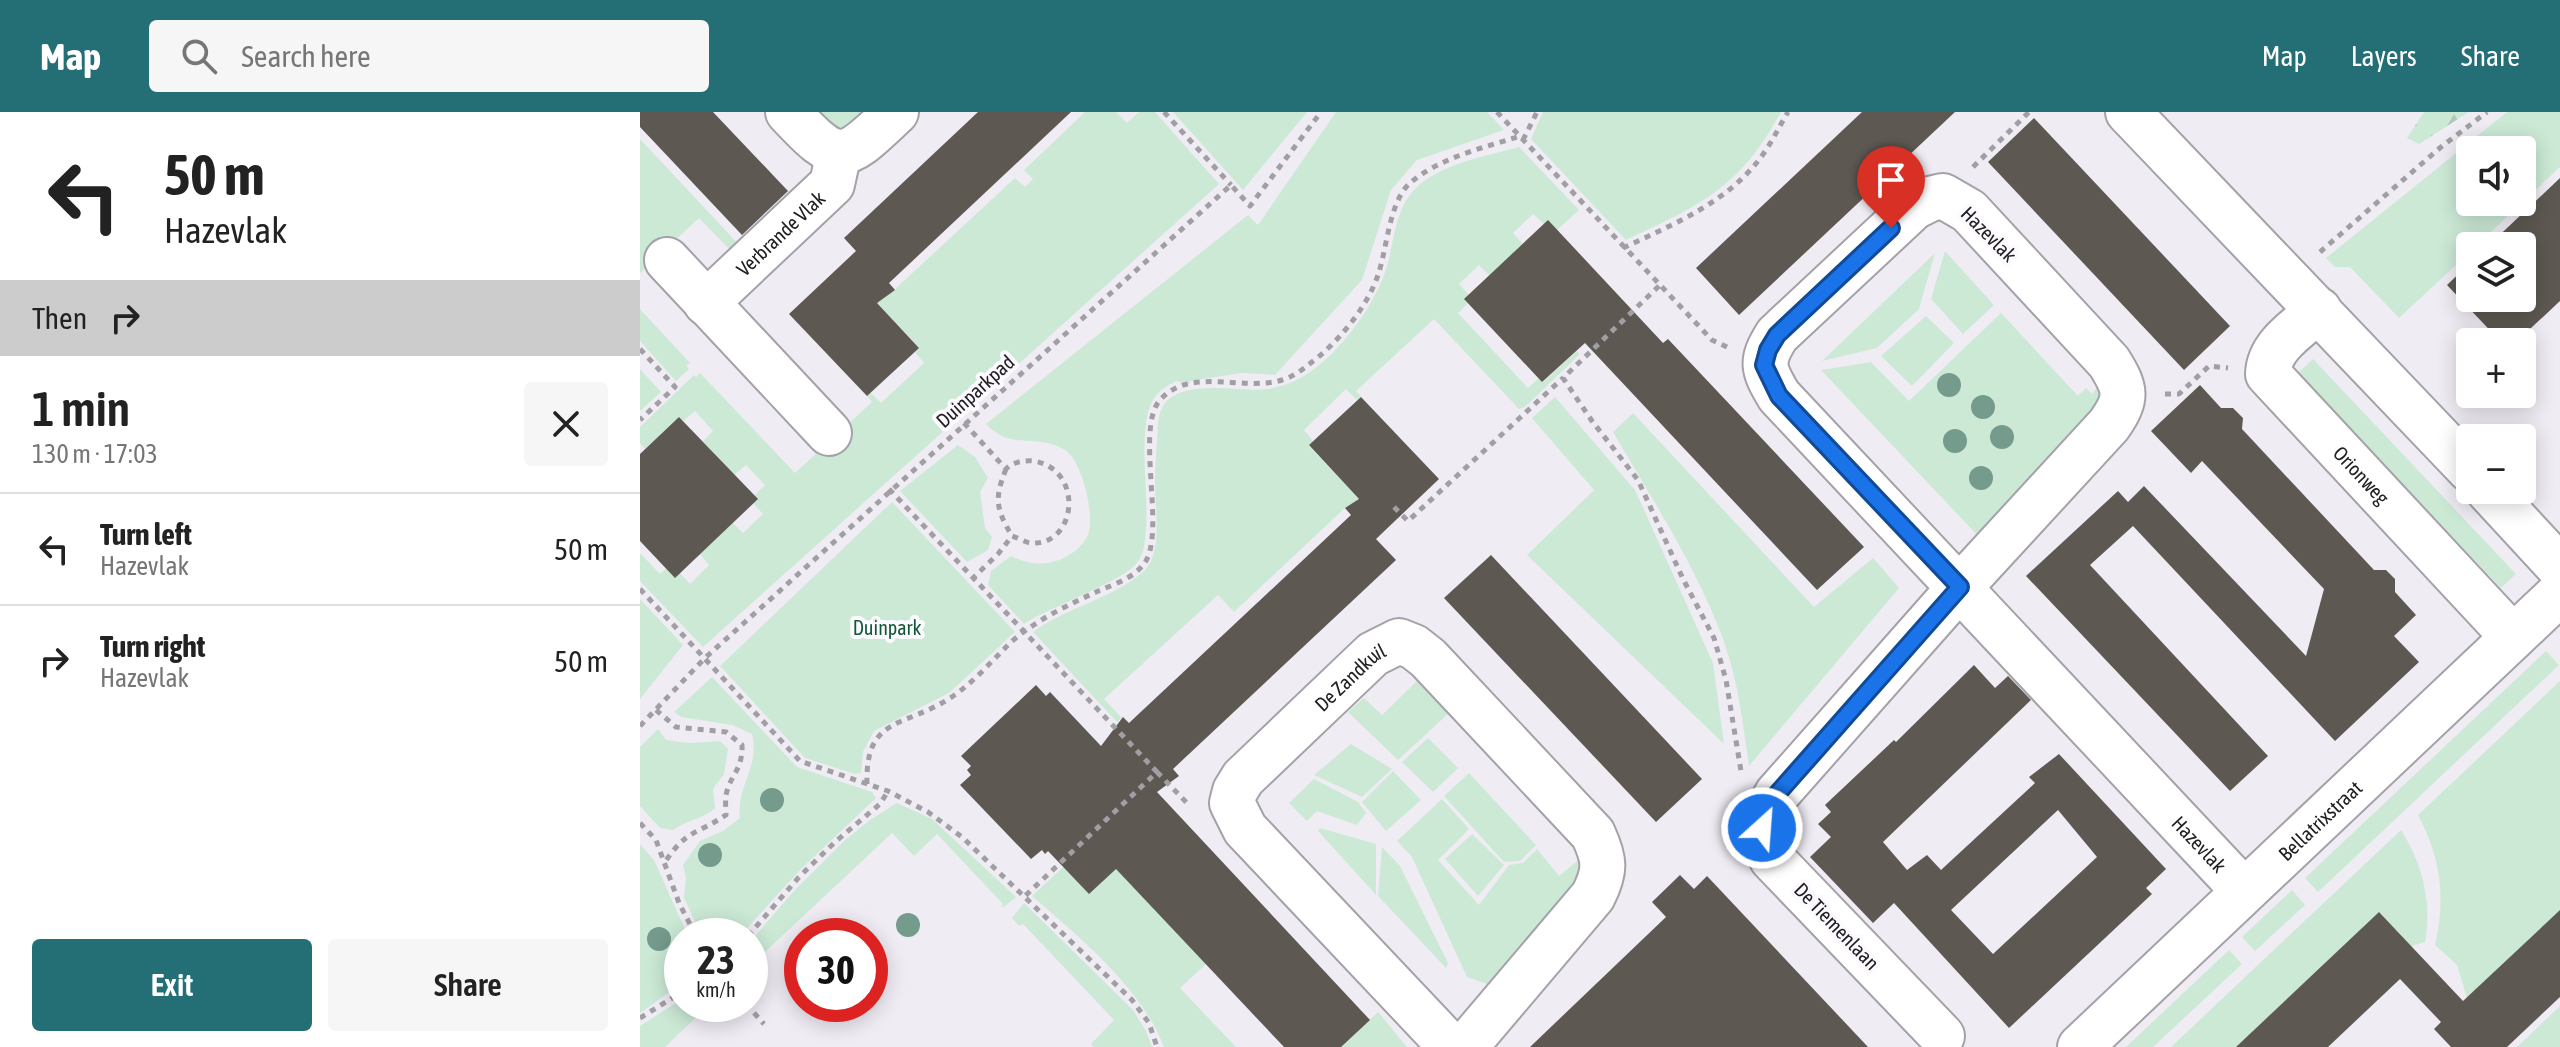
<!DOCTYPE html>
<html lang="en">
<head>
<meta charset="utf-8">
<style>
  body { margin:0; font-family:"Asap Condensed",sans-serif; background:#f6f6f6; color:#222; height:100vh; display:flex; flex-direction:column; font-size:30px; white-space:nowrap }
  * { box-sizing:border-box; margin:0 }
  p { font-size:26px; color:#767676 }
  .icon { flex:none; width:44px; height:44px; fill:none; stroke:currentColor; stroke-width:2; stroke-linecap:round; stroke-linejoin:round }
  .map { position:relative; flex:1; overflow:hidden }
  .panel { display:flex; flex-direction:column; background:#fff; width:640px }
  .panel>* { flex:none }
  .guide { background:#fff; color:#222; overflow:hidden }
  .tools { position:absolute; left:1816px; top:24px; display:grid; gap:16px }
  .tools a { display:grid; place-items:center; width:80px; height:80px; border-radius:8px; background:#fff; box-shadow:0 4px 20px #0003; font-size:40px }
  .speed { position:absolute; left:24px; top:806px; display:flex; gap:16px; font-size:40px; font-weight:700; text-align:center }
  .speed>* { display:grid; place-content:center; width:104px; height:104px; border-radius:50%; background:#fff; box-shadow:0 4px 20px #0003; line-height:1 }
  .speed small { font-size:20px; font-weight:400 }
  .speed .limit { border:12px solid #d22; background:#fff; color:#111 }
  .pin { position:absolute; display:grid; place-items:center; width:68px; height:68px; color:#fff; margin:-82px -34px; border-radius:50% 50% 50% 0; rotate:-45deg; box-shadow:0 0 8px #0007 }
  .pin .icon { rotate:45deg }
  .me { position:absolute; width:88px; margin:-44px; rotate:26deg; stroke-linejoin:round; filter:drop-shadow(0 0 6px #0008) }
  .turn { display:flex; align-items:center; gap:28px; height:168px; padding:0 32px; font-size:36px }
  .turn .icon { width:104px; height:104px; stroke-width:2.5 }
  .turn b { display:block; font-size:56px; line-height:68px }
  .then { display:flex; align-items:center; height:76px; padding:0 32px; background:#0003; gap:16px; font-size:30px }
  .round { display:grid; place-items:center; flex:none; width:84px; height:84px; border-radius:8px; background:#f6f6f6 }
  .summary { display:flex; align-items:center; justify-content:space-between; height:136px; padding:0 32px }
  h1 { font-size:48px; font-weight:600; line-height:60px }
  .primary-button { display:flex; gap:16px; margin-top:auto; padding:16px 32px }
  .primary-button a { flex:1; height:92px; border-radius:8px; background:#246f76; color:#fff; font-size:32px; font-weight:600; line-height:92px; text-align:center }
  .primary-button a+a { background:#f6f6f6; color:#222 }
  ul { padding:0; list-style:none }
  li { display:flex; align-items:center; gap:24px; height:112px; padding:0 32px; border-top:2px solid #e0e0e0 }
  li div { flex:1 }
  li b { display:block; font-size:30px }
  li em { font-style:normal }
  header { display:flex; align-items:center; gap:48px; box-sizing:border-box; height:112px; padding:0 40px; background:#246f76; color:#fff }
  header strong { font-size:38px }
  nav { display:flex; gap:44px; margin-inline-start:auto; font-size:28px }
  .search { width:560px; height:72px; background:#f6f6f6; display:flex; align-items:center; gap:20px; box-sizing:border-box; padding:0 28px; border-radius:8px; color:#767676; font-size:30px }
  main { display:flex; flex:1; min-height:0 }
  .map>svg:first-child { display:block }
  .green { fill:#cce9d6; fill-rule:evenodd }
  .forest { fill:url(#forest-firs) }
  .building { fill:#5d5852; fill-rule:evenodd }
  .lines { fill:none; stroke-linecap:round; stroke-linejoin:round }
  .minor-casing { stroke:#a5a1a8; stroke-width:48 }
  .path { stroke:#a19ea4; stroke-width:5; stroke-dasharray:6 6; stroke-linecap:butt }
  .minor { stroke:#fff; stroke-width:44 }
  .tree { fill:#759b8c }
  .route-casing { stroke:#114b97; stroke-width:20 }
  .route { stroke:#1a73e8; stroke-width:14 }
  .labels { text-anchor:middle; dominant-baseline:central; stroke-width:8; stroke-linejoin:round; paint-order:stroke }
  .street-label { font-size:20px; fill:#212023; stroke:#fdfaff }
  .park-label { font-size:20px; fill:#115836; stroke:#fdfaff }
</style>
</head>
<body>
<header>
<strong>Map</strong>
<div class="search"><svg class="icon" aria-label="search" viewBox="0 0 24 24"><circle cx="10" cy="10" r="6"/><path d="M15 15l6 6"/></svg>Search here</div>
<nav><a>Map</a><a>Layers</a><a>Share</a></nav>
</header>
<main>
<section class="panel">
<div class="guide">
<div class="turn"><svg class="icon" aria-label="left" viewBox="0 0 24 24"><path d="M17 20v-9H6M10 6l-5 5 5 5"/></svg><div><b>50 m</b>Hazevlak</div></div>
<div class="then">Then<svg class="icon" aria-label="right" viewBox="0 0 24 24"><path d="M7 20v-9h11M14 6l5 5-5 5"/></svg></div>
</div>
<div class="summary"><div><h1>1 min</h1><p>130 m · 17:03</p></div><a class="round"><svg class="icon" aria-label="close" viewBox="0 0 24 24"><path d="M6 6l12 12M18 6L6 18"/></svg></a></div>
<ul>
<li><svg class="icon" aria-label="left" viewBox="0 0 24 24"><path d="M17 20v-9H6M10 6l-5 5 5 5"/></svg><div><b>Turn left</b><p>Hazevlak</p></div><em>50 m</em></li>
<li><svg class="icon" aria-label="right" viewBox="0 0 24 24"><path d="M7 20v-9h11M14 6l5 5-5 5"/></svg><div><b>Turn right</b><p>Hazevlak</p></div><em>50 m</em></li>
</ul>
<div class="primary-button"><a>Exit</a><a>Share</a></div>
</section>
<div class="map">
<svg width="1920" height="935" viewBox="0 0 1920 935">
  <defs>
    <pattern id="forest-firs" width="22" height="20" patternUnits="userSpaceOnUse" patternTransform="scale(2)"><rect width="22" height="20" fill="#cce9d6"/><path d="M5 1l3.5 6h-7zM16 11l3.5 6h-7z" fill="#afc8b7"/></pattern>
  </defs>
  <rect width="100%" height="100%" fill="#f0ecf4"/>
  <path class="green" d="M171,0H234C201,19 202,23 171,0Z
    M445,0H476L487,11L499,0H515L579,72L63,535L0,469V441L20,462L26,457L40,461L50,472L69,453L60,442L93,411L103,421L123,402L113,391L118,388L114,384L125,373L106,353L94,363L63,329L73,319L55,299L43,309L39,305L5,337L0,331V315L54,263L56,265L60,261L155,361L232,290L227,284L231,281L241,291L284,251L275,240L279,235L219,172L254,178L375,66L385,75L393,67L384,58Z
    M533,0H667L603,78Z
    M696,0H847L864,18L777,48L751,78L722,168L635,263L601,261L550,269L549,272L536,269C527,274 518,279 513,288C497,314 509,383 506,416C505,428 505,441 497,451C483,469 408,496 384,512L348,473L351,459L371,444C387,452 401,454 419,448C431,444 446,432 449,419C454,401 442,349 425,338C397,320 372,340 346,312L608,103L618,113Z
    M903,0H1141C1100,76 1061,93 986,128L891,27Z
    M1867,0H1920V55L1836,134H1830V140L1759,206L1710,155H1695L1686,146ZM1830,38H1882V90H1830Z
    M0,27L103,137L96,144L59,106L0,161Z
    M879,35L939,98L917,118L904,112L893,102L873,121L883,132L849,163L839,153L819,172L829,183L828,191L818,201L888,276L899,266L903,270L937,239L940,242L885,295L879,297L794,207L716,279L721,284L717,288L706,277L664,318L673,329L669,334L728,397L706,395L594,500L578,483L464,587L482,606L477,610L393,520C427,495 472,487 504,459C523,442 515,394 515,371C515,357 516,343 517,329C518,317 517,304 523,294C542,265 600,281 627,277C641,275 655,270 667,262C699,242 735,193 746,157C755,129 754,96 778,74C804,51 846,44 879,35Z
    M1305,139L1354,193L1323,222L1291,187Z
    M1295,141L1279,197L1237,236L1182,249Z
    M0,197L50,251L46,254L49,257L36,269L0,229Z
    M1361,201L1438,284L1446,276L1452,282L1461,270L1464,282L1458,298L1340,426L1181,258L1231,250L1269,289Z
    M1286,204L1314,231L1272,274L1241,244Z
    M1673,247L1876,462L1861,476L1673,278L1657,277L1650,268Z
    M0,257L21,280L0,299Z
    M915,285L995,378L1073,551L1084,632L887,443L954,378L892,306Z
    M993,301L1174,495L1233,446L1259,476L1109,654C1103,612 1098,568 1083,527C1056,454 1012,387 973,320Z
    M318,333L335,345L348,366L340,380L345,416L352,425L348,438L327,450L260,379Z
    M252,390L375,520L309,581L234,619L223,640L221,661L215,662L165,646L80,554Z
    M0,487L43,533L0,587Z
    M1906,539L1919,553L1678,780L1665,766Z
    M72,565L157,655L232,680L236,686L160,758L100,824H62L44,786L46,766L43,753L60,729L83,719L100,706C96,674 120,656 112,622L92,613L41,605L34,600Z
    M779,567L810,600L758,648L708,600L724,586L742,603Z
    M1920,569V798L1827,886L1817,853L1795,833C1806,786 1801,746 1778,703Z
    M18,617L26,628L49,631L80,629L88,637L84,662L73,677L75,696C64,707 46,708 33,718L20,716L0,694V635Z
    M788,626L818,656L793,680L762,650Z
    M711,632L752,657L722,685L674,663Z
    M753,659L781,688L746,719L722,690Z
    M829,661L896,733L880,749L864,750L804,684Z
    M674,667L718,690L726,701L717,713L677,699L667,709L649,691Z
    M511,674L476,756L566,852L540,876L596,935H524C501,875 440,826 392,784Z
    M802,687L829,717L798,748L839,793L869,753L883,751L897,737L919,764L942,745L943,767L853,874L827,865L772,745L757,729Z
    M257,691L292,707L376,785L364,795L361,794L363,792L297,722L274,744L252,721L110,854V830L152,781L204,729L230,708Z
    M680,716L736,732V783L678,719Z
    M1761,718C1783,753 1792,790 1785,830L1771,834L1739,800L1596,935H1531Z
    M832,722L864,753L838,784L805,747Z
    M0,732L14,748L48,824H42V871L0,901Z
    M742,735L760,754L808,851L806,856L738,784Z
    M1652,778L1665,793L1615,839L1602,825Z
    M384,791L493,898L506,919L512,935H454L451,932L474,908L383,812L379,814L372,806Z
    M1589,838L1602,852L1513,935H1486Z
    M42,887V892H70L25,935H0V914Z
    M1920,894V935H1877Z
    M738,900L767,935H701Z"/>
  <path class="forest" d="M1784,0H1829L1779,32L1767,26Z"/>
  <path class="building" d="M0,0H73L148,79L102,123L0,15Z
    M338,0H431L249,171L255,178L237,191L279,236L227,284L149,202L216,139L204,126Z
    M1222,0H1315L1099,203L1056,156Z
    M1394,6L1590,214L1544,258L1348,50Z
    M1920,66V189L1876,230H1861L1807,173L1830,151V186H1882V134H1848Z
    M908,108L1023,231L1028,227L1224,435L1177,478L945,231L902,270L824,187Z
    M1560,273L1581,296H1593L1603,306L1602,317L1734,458H1746L1755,467V480L1776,503L1754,524L1779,550L1695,629L1493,414L1450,453L1628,644L1590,679L1386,464L1478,379L1488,390L1504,374L1666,544L1684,477L1562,349L1551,361L1511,319Z
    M721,285L799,367L736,427L756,448L533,657L539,664L517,680L730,908L701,935H644L476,757L449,782L408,739L405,742L402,738L391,747L320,673L331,663L327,658L331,654L321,644L396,573L406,584L410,580L461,634L483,605L489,611L711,403L705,396L719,387L669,333Z
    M39,305L118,387L35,466L0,429V342Z
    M851,443L1062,667L1016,710L804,486Z
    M1334,553L1355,576L1368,564L1391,588L1243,730L1267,758L1287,743L1301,758L1395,671L1389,665L1419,642L1526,757L1506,776L1512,782L1369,916L1254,791L1233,811L1170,745L1191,725L1178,712L1191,700L1185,693L1254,628L1256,630ZM1418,698L1457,745L1353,842L1311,798Z
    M1040,763L1054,777L1067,764L1228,935H890L1026,805L1012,790Z
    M1920,798V885L1867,935H1811L1794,917L1801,910L1760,867L1688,935H1596L1739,800L1823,889Z"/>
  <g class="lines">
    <g class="minor-casing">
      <g id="minor">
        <path d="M148,0C200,56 203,50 256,0"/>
        <path d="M1488,0L1830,358"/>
        <path d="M27,148L189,321"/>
        <path id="s1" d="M66,191L192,72L199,40"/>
        <path id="s2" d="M1679,198C1659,216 1629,233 1628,262L1873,525"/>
        <path d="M1848,378L1920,456"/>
        <path id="s3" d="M1302,924L1132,747C1120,719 1121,708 1137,682L1320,475L1469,313C1488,286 1486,277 1469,250L1329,99L1303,84L1290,87L1274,95L1137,223C1120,250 1123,257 1139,284L1604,779"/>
        <path id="s4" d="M811,935L605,717L592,691L595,679L603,666L733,542L759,529L774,535L788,546L953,722C965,748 966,758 953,784L825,935"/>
        <path id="s5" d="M1440,935L1920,481"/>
      </g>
    </g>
    <path class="path" d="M524,0L591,73
      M857,0L1072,228L1087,235
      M883,28L897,0
      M1333,55L1389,0
      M983,136C1036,111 1092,89 1126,38C1134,26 1140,13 1148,0
      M1680,140L1801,35L1847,0
      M1019,174L923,266L952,309L998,368L1043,467L1074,526L1086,568L1101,659
      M0,237L35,275L0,308
      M1525,282H1539L1569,254L1588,256
      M324,311L366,357C373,350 384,348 394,349C445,358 437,435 390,431C385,430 378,426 372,424L358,442L333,466
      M366,357C354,387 356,397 372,424
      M249,377L517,660L385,784
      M754,395L768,409L923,266
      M0,477L160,649L248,679L288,700L322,725L492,888L509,911L517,935
      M16,598L36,615L86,620L102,633C103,658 90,663 86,683C85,689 86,697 86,703C56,723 47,717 25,750
      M0,614L65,546L591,73L610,94L681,0
      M517,660L547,691L550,688
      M227,672C225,603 265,616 310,586C332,572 350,551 368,533C392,510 426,494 456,480C472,473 492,467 503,453C528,425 494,317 520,288C550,254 604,280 642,268C650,266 661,259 668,253C696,233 727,196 738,163C747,137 749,91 769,72C798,46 843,36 880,24
      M0,711L16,728L39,791L56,824
      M108,824L159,765L195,730L240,692L248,679
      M106,892L124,912
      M0,906L42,880"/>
    <use href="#minor" class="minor"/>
  </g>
  <g class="tree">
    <circle cx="1309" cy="273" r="12"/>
    <circle cx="1343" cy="295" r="12"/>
    <circle cx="1362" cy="325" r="12"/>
    <circle cx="1315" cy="329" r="12"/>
    <circle cx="1341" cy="366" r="12"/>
    <circle cx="132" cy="688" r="12"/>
    <circle cx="70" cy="743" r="12"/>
    <circle cx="268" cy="813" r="12"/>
    <circle cx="19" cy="827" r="12"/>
  </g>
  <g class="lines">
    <g class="route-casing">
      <path id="route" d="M1122,716L1127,699L1137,682L1320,475L1139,284L1124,253L1128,238L1137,223L1251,116"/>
    </g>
    <use href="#route" class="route"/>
  </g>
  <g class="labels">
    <g class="street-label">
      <text stroke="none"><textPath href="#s1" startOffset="102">Verbrande Vlak</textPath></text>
      <text transform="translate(1349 122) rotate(45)">Hazevlak</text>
      <text transform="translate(335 279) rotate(-42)">Duinparkpad</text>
      <text stroke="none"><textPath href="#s2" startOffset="222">Orionweg</textPath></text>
      <text stroke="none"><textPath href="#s4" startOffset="504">De Zandkuil</textPath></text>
      <text stroke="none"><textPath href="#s5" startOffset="330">Bellatrixstraat</textPath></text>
      <text stroke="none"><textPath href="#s3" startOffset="2016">Hazevlak</textPath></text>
      <text transform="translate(1197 814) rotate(46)">De Tiemenlaan</text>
    </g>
    <g class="park-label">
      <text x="247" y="515">Duinpark</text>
    </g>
  </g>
</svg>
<div class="tools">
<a><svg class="icon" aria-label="sound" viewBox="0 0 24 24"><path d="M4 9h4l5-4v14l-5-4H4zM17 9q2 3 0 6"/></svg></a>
<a><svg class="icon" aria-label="layers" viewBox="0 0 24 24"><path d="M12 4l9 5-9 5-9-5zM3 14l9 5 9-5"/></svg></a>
<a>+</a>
<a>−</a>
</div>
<div class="speed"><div>23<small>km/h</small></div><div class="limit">30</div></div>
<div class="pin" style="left:1251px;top:116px;background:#d93025"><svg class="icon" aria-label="arrive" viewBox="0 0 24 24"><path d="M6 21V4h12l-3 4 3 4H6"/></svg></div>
<svg class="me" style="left:1122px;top:716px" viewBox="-20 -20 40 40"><circle r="17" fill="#1a73e8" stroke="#fff" stroke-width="3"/><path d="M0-11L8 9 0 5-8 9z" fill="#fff"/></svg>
</div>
</main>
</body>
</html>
